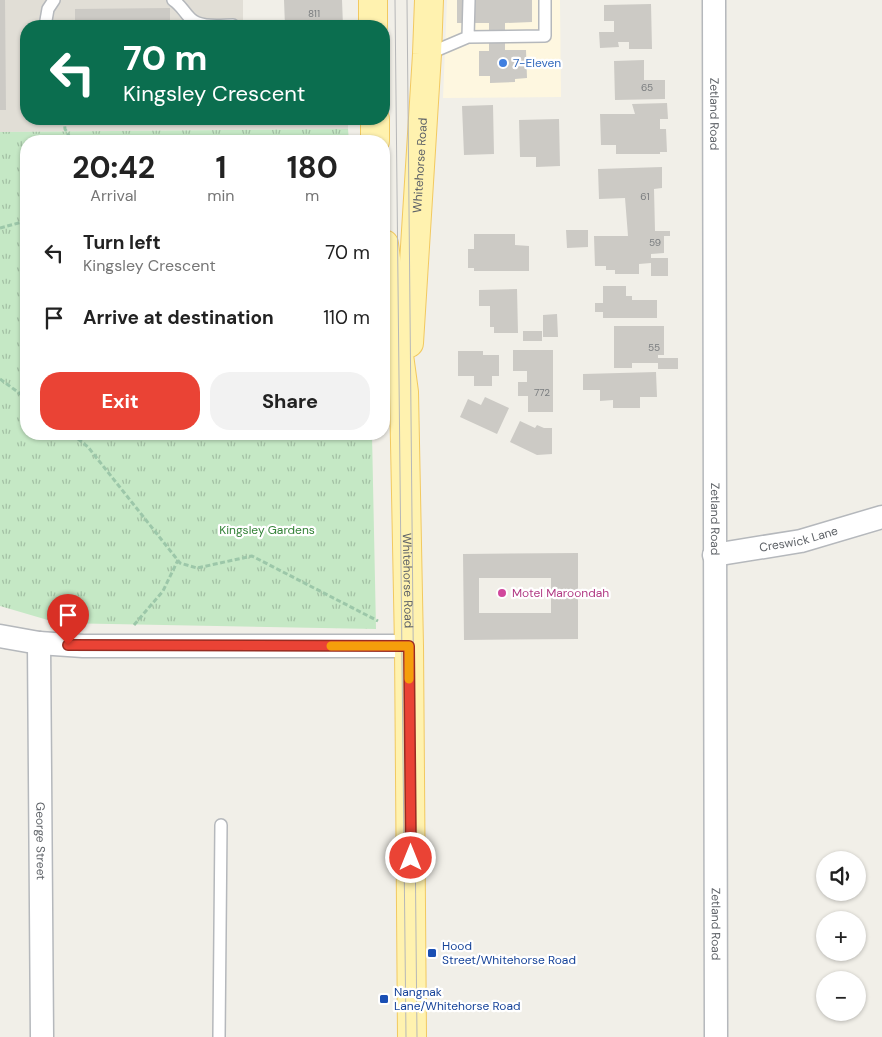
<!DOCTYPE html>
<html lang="en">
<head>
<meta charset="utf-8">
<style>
  body { margin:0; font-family:"DM Sans",sans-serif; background:#f2f2f2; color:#222; height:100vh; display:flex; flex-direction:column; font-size:19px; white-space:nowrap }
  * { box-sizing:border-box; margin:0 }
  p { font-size:16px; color:#767676 }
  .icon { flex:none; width:28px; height:28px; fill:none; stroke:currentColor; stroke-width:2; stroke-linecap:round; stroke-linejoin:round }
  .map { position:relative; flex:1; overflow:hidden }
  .panel { position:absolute; left:20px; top:135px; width:370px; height:305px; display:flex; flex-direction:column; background:#fff; border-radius:20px; box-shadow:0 1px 4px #0004 }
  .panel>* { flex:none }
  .guide { position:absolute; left:20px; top:20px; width:370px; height:105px; border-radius:20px; box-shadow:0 1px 4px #0004; background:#0b6e4f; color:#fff; overflow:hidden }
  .fabs { position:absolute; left:816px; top:851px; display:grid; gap:10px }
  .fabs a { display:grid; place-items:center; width:50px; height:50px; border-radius:50%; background:#fff; box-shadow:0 1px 4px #0004; font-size:25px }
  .pin { position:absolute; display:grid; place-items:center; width:42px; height:42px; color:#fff; margin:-51px -21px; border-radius:50% 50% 50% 0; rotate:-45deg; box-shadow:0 0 5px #0007 }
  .pin .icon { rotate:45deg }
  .me { position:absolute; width:55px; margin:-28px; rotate:0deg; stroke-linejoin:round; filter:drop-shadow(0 0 4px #0008) }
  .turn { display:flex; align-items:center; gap:18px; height:105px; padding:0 20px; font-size:22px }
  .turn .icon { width:65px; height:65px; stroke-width:2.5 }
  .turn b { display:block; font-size:35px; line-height:42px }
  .eta { display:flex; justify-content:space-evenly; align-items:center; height:85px; text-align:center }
  .eta b { font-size:30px; font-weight:700; line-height:35px }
  .action { display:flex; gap:10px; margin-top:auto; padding:10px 20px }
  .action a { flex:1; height:58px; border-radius:20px; background:#ea4335; color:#fff; font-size:20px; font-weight:700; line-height:58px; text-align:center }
  .action a+a { background:#f2f2f2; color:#222 }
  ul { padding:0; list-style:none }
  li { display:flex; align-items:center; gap:15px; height:65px; padding:0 20px }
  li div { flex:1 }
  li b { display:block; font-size:19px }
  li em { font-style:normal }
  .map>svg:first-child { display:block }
  .commercial { fill:#fef7e0 }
  .education { fill:#e1ded6 }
  .grass { fill:url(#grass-tufts) }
  .building { fill:#cccac5; fill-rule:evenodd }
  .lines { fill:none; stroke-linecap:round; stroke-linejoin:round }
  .service-casing { stroke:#b5b8bc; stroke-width:14 }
  .minor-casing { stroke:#b5b8bc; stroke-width:25 }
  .primary-casing { stroke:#f2c960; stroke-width:30 }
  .path { stroke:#9cc7a9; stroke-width:3; stroke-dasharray:5 2.5; stroke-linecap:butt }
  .service { stroke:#fff; stroke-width:11 }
  .minor { stroke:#fff; stroke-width:22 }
  .primary { stroke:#fff2af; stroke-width:28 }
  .tram { stroke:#b6b7b8; stroke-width:1 }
  .route-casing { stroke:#982c22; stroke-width:12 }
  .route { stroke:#ea4335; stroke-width:9 }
  .slow { stroke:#f59e0b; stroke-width:9 }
  .shop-dot { fill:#3f7fe0; stroke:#fff; stroke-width:2 }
  .hotel-dot { fill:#d1479c; stroke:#fff; stroke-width:2 }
  .transit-dot { fill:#1a4fb4; stroke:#fff; stroke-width:2 }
  .labels { text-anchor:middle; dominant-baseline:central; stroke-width:4.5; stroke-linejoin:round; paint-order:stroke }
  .number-label { font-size:10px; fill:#7a7d7f }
  .shop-label { font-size:12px; fill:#366cbe; stroke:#fff; text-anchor:start }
  .street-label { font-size:12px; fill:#5f6368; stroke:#fff }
  .park-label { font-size:12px; fill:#348238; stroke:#fff }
  .hotel-label { font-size:12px; fill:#b23c85; stroke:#fff; text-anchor:start }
  .transit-label { font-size:12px; fill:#164399; stroke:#fff; text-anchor:start }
</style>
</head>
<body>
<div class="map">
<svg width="882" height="1037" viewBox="0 0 882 1037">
  <defs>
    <pattern id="grass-tufts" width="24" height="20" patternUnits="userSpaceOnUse" patternTransform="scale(1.25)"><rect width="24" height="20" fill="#c5e8c5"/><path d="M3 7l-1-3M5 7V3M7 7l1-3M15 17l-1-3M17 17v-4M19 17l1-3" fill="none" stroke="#a3c0a4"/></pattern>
  </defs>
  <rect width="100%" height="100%" fill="#f1efe8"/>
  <path class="commercial" d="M447,0H560L561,97L443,98Z"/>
  <path class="education" d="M0,0H243V26H26V119H348V129L0,132Z"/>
  <path class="grass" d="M348,129L349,141H26V434H372L376,629L58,623L0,606V132Z"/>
  <path class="building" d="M0,0H5L6,110H0Z
    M284,0H342L343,26H285Z
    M457,0H532V22L505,23V50H526L527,78L515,79V82L490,83V76H479V51H489V23H457Z
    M651,4L652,49H629V42H618L619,47L600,48L599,32H614V21H604V5Z
    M170,8V26H75V9Z
    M644,60V80H665V99L615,100L614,61Z
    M667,103L668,119H660V129H666L667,152H660V154H616V145H601L600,114H635L632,104Z
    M493,105L494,154L464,155L462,106Z
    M66,119H305V123L66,125Z
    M559,119L560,166L536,167V157H520L519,120Z
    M662,167V188L654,189L655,231H670V236H664V253L651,254V258H668V276H651V263L639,264V274H615V270H606V266H595L594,236H628L625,198L599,199L598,169Z
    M566,230H588V247L567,248Z
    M474,234H515V245L529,246V271H474V268H468V249H474Z
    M603,286H626V296H632V300H657V318H603V312H595V303H603Z
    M517,289L518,333H494V327H490V306H479V290Z
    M557,314L558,337H543V315Z
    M614,326H664V355H658V358H678V369H658V363H632V368H614Z
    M523,331H542V341H523Z
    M513,350H553V412H528V396H518V382H527V371H513Z
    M458,351H483V355H499V376H492V386H474V376H458Z
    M656,372L657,397H640V408H613V400L600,401V390H583V374Z
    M485,397L509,408L497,434L460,417L468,399L481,405Z
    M520,421L535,428L537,425L544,428H552V454L537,455L510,442Z
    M578,553V639L464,640L463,554ZM479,578H551V613H479Z"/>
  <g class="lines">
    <g class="service-casing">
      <path id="service" d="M173,0C181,5 183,11 190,18C199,28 220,25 233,25
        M45,26L48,9L54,0
        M468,37L545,36V0
        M428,54L468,37L469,0
        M219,1037L221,825"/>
    </g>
    <g class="minor-casing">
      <g id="minor">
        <path id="s1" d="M714,0L716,1037"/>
        <path id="s2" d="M714,555L801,541L882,517"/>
        <path d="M0,636L39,643L83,646H409"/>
        <path id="s3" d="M39,643L42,1037"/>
      </g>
    </g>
    <g class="primary-casing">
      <g id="primary">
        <path d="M373,0V26"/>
        <path d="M375,119V141"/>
        <path id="s4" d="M384,244L404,392L409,646L412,1037"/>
        <path id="s5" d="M409,343L427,54L429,0"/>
      </g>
    </g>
    <path class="path" d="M64,119L65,129L72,141
      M0,228L26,221
      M0,379L26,398
      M72,434L88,447L180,563L197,568L252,556L378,621
      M134,625L163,591L178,560"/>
    <use href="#service" class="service"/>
    <use href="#minor" class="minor"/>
    <use href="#primary" class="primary"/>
    <path class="tram" d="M395,0L406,1037
      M407,0L417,1037"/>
  </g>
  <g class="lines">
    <g class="route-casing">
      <path id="route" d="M68,645L409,646L411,858"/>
    </g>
    <use href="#route" class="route"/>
    <path class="slow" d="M331,646H409V679"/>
  </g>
  <circle class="shop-dot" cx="503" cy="63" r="5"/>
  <circle class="hotel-dot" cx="502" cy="593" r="5"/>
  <g class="transit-dot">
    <rect x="427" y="948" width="10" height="10" rx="2.5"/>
    <rect x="379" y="994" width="10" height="10" rx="2.5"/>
  </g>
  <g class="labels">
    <g class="number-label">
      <text x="314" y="13">811</text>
      <text x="647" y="87">65</text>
      <text x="645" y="196">61</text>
      <text x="655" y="242">59</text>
      <text x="654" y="347">55</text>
      <text x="542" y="392">772</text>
    </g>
    <g class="shop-label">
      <text x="513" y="63">7-Eleven</text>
    </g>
    <g class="street-label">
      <text stroke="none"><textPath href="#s1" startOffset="114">Zetland Road</textPath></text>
      <text stroke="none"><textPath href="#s5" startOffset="178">Whitehorse Road</textPath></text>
      <text stroke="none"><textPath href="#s1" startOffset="519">Zetland Road</textPath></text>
      <text stroke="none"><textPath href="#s2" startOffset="86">Creswick Lane</textPath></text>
      <text stroke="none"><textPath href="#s4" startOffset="338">Whitehorse Road</textPath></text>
      <text stroke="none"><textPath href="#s3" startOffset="198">George Street</textPath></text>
      <text stroke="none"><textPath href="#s1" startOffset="924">Zetland Road</textPath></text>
    </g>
    <g class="park-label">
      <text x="267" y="530">Kingsley Gardens</text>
    </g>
    <g class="hotel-label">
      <text x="512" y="593">Motel Maroondah</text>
    </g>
    <g class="transit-label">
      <text x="442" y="946">Hood<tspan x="442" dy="14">Street/Whitehorse Road</tspan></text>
      <text x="394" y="992">Nangnak<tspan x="394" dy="14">Lane/Whitehorse Road</tspan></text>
    </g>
  </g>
</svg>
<div class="fabs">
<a><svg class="icon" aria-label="sound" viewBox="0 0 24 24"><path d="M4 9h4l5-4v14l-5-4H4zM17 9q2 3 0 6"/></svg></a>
<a>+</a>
<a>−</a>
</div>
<div class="pin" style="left:68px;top:645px;background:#d93025"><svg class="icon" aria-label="arrive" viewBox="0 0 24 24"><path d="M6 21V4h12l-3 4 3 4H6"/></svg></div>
<svg class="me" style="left:411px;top:858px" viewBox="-20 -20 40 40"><circle r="17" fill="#ea4335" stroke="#fff" stroke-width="3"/><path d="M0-11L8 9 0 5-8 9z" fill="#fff"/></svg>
<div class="guide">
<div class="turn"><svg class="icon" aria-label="left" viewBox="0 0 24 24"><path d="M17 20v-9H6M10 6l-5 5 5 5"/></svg><div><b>70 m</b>Kingsley Crescent</div></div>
</div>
<section class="panel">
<div class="eta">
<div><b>20:42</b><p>Arrival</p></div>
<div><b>1</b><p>min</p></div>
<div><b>180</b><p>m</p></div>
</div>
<ul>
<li><svg class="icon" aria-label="left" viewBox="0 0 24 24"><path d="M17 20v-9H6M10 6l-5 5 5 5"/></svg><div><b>Turn left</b><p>Kingsley Crescent</p></div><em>70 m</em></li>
<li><svg class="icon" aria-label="arrive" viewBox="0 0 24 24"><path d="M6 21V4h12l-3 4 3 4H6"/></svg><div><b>Arrive at destination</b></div><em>110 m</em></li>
</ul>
<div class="action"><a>Exit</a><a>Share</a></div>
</section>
</div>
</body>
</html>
